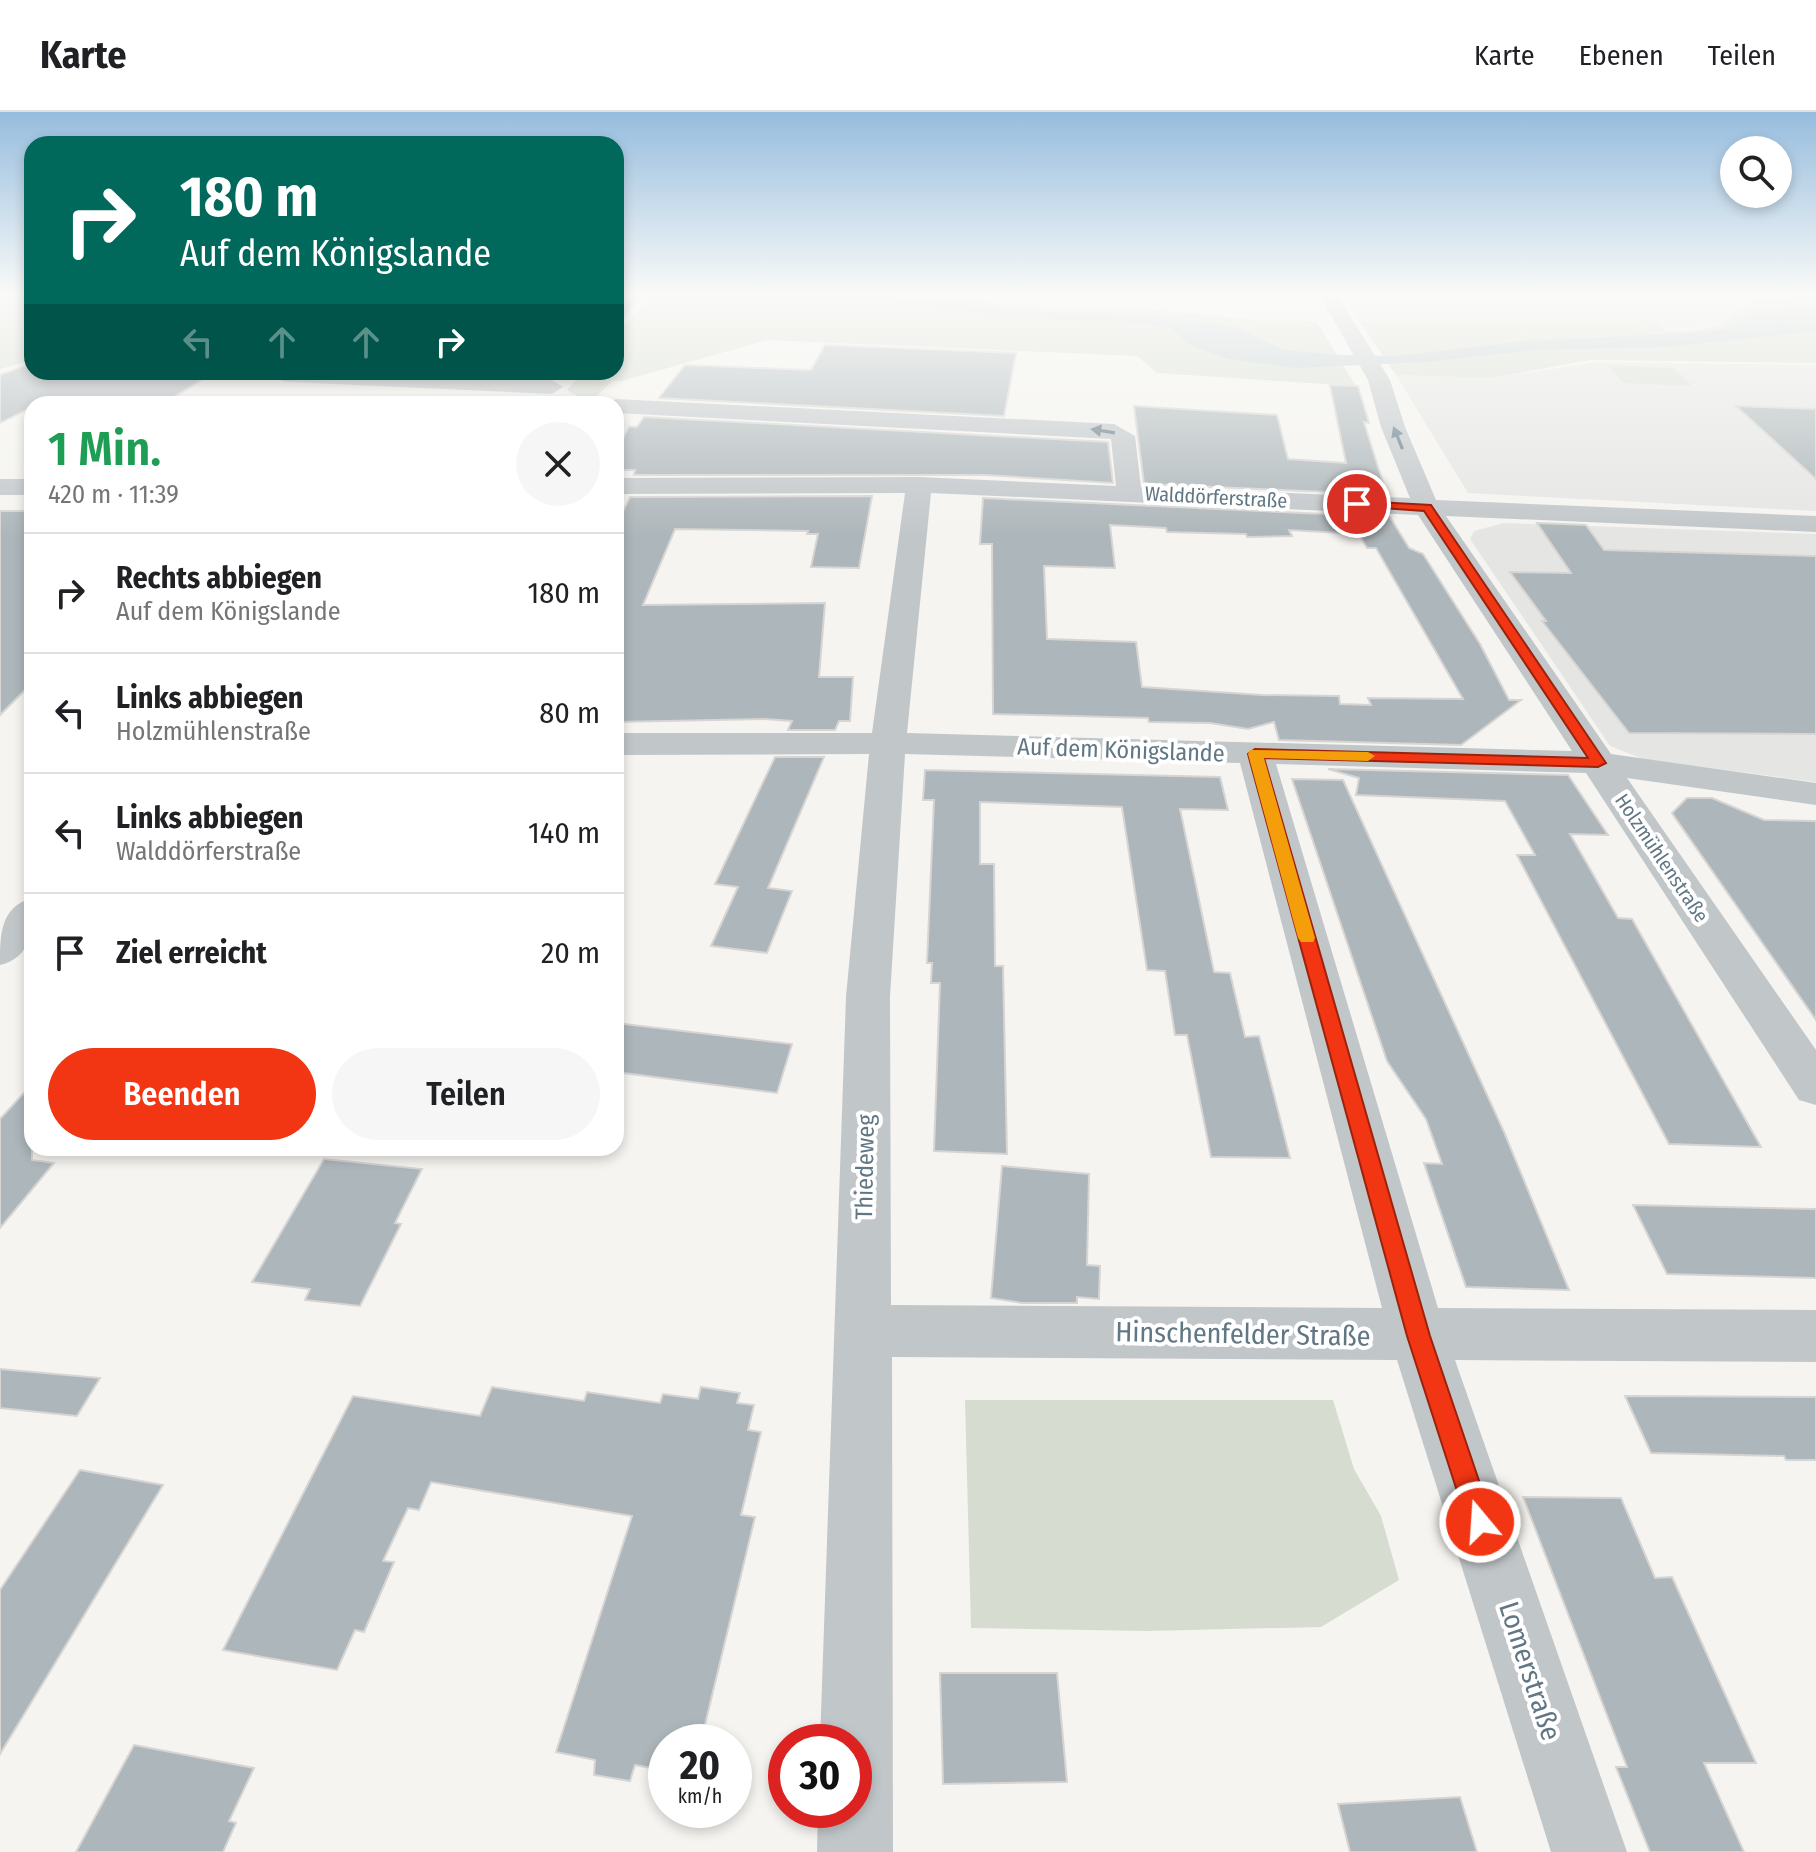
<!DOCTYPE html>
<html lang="de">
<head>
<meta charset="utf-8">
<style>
  body { margin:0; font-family:"Fira Sans Condensed",sans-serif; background:#f6f6f6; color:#202124; height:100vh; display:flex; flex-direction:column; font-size:30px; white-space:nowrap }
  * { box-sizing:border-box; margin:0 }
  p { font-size:26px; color:#757577 }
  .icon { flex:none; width:44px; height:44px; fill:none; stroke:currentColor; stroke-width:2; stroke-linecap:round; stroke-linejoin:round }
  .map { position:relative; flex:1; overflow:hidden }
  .side { position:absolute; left:24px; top:284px; width:600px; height:760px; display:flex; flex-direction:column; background:#fff; border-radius:24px; box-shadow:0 4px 12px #0003 }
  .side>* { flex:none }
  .hud { position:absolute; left:24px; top:24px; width:600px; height:244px; border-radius:24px; box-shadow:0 4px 12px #0003; background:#00695c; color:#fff; overflow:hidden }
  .controls { position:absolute; left:1720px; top:24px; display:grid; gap:16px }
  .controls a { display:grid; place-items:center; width:72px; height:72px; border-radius:50%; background:#fff; box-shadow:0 4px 12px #0003; font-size:40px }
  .speed { position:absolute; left:648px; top:1612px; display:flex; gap:16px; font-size:40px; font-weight:700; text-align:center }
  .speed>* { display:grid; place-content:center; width:104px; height:104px; border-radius:50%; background:#fff; box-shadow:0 4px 12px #0003; line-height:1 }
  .speed small { font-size:20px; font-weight:400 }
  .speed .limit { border:12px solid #d22; background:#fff; color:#111 }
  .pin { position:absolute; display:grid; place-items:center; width:68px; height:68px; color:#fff; margin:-34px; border:4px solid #fff; border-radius:50%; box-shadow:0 2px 8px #0007 }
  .me { position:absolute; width:88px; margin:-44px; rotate:342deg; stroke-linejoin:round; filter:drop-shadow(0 0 6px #0008) }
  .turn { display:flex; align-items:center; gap:28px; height:168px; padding:0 24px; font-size:36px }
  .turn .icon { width:104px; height:104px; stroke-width:2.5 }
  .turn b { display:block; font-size:56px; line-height:68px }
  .lanes { display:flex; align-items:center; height:76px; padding:0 24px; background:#0003; justify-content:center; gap:40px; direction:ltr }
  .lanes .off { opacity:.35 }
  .round { display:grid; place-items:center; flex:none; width:84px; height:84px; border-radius:42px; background:#f6f6f6 }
  .summary { display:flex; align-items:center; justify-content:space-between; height:136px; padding:0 24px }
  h1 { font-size:48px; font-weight:600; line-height:60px; color:#1e9e55 }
  .action { display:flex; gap:16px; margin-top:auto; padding:16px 24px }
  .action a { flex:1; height:92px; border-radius:48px; background:#f23512; color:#fff; font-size:32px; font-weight:600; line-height:92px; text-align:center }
  .action a+a { background:#f6f6f6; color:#202124 }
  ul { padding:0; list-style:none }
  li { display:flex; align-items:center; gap:24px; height:120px; padding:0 24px; border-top:2px solid #e0e0e0 }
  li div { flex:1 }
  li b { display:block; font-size:30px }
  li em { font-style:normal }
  header { display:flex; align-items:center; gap:48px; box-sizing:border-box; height:112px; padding:0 40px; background:#fff; border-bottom:2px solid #e0e0e0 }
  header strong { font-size:38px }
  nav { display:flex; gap:44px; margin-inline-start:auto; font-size:28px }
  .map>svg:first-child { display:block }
  .built { fill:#e5e6e3 }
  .green { fill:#d6dcd0 }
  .water { fill:#bccace }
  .building { fill:#adb6ba; stroke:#d6d5d3; stroke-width:2; fill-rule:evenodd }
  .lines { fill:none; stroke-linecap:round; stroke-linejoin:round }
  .minor { fill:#c1c6c9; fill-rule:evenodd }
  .oneway { fill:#617784 }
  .route { fill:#f23512; stroke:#9d220c; stroke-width:2 }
  .slow { fill:#f59e0b }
  .labels { text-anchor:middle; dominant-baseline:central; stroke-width:8; stroke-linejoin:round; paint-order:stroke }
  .far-street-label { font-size:20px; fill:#617784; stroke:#fff }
  .street-label { font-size:24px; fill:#617784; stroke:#fff }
  .near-street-label { font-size:28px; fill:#617784; stroke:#fff }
</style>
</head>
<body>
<header>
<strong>Karte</strong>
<nav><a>Karte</a><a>Ebenen</a><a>Teilen</a></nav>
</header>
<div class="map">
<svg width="1816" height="1740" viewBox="0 0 1816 1740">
  <rect width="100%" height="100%" fill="#f5f4f0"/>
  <path class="built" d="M1341,181H1816V187L1749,188L1757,194L1724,212L1667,219L1650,208L1360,210Z
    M1597,250L1816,253V399L1468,381L1396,263L1491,266Z
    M1504,411L1816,422V670L1643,647L1610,634L1470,427L1474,419Z"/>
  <path class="green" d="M0,181H32V248L0,257Z
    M655,181H918L1040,195H1124L1253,208L1316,209L1356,274L1157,261L1137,244L768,228L621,269H612L596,285L577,284L567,278L584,260H616V224Z
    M1816,187V196L1761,197L1794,220L1816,219V251L1590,248L1491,266L1396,263L1360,210L1650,208L1667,219L1694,218L1724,212L1735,199L1756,194L1747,188Z
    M1607,253L1674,256L1692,274L1624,271Z
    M965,1288H1333L1354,1357L1381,1404L1399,1468L1321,1515L1146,1519L971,1516Z"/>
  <path class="water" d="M815,181L880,182L1025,200H1099L1219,212L1240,217L1283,238L1342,243L1398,244L1525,229L1694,221L1733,216L1743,204L1761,197L1816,196V219L1668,235L1534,238L1426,250L1296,256L1227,247L1188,232L1172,217L1144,211L1017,206Z"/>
  <path class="building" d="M825,233L1016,241L1004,304L659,286L685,253L811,258Z
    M32,251V260H147L141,263L205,266L162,292H32V295L0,311V263Z
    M1330,273L1358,274L1369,311L1364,310L1383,371L1368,370L1375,382L1144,372L1134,294L1277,303L1288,347L1346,351Z
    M1736,294L1816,297V367Z
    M644,305L1108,330L1113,371L985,363H634L635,358H616V340L629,315H637Z
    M872,384L859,456L811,455L818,422H807L808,419L675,417L643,493L825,491L819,565H853L850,609H839L835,618H788L792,609L764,607L616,610V414L630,385Z
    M983,386L1390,405L1409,436L1423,442L1480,532L1509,588H1521L1461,633L1279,628L1274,610L1248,617L1210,611L1149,610L1148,606L993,602L992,432H980ZM1110,413L1166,416L1167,420L1246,422L1247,425L1292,424L1289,418L1359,422L1367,436H1376L1463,587L1368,586L1371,593L1340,592L1339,584L1262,583L1142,575L1136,530L1047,527L1044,454L1115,456Z
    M0,399H32V571L0,603Z
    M1537,411L1586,413L1604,438L1816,444V622L1629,621L1542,509H1546L1510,460L1571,461Z
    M775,645H824L768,776L792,779L767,841L711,834L738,775L715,772Z
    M1328,657L1568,663L1608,723L1570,722L1618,806L1632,807L1761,1035L1669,1032L1517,743H1535L1505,689L1356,683L1359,666Z
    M925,658L1220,665L1228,698L1180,697L1214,860L1230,861L1245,925L1259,924L1290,1046L1211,1045L1187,923H1175L1165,859L1147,858L1122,695L980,690V752H994L995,854H1003L1007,1042L934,1039L940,871H931L932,851H927L934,688H923Z
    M1292,667L1343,668L1504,1020L1569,1178L1466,1175L1424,1051L1442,1052L1426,1007L1387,949Z
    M1687,686H1712L1764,708L1816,709V908L1672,701Z
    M616,911L792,932L777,981L616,960Z
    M32,972V1048L54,1051L0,1116V1007Z
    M324,1047L422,1057L395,1111L401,1112L360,1194L305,1188L310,1177L252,1170Z
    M1002,1054L1089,1062L1087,1153L1100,1154L1099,1187L1077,1185V1191H1022L991,1186Z
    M1633,1093L1816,1097V1166L1667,1162Z
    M0,1257L100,1266L77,1304L0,1296Z
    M492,1275L584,1289L587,1280L660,1291L663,1282L698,1287L701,1275L740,1281L737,1291L754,1293L748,1318L761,1320L741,1403L755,1405L703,1621L687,1618L684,1630H666V1659L635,1653L630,1669L594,1663L595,1648L556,1640L632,1404L431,1370L419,1398L408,1396L383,1449L394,1450L364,1520L355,1518L337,1558L223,1538L353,1284L480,1304Z
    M1625,1284L1816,1285V1348H1786L1784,1344L1651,1341Z
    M80,1358L163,1373L0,1642V1478Z
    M1523,1385L1621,1386L1655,1466L1672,1465L1756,1651H1704L1744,1740H1650L1616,1655H1627Z
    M940,1561H1057L1067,1670L943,1672Z
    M134,1633L254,1656L229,1709L236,1711L223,1740H76Z
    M1460,1685L1477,1740H1350L1338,1692Z"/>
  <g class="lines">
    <path class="minor" d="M626,181H645L623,207L616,209V192Z
      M1318,181H1336L1390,268L1405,315L1436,388L1816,404V420L1446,404L1611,642L1816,671V693L1627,666L1816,938V993L1799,988L1586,661L1276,652L1438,1196L1816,1198V1250L1455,1248L1627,1740H1551L1397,1248L892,1245L893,1740H817L818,1698H854V1630H820L846,885L869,642L616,643V621H872L905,381L616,382V366L919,365L1116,374L1111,327L616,301V292H606L616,287L1114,312L1135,324L1141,375L1410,386L1381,315L1368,268ZM931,381L1418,403L1572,639L907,621ZM905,642L1240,651L1382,1196L891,1193L890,885Z
      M282,260L552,268L563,275L552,282L290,270L282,269L279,264Z
      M0,367H32V383H0Z
      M32,786C32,816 34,844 0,853C0,823 0,795 32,786Z"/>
  </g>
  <defs><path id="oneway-solid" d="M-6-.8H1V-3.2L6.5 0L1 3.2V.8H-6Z" transform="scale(2)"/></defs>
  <g class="oneway">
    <use href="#oneway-solid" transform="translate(1103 319) rotate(-171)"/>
    <use href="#oneway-solid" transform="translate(1398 326) rotate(-112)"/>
  </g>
  <linearGradient id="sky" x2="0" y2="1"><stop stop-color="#96bdde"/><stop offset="0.43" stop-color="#fafaf8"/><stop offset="1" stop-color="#fafaf8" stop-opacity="0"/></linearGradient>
  <rect width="1816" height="425" fill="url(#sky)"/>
  <path class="route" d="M1357,389L1431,393L1606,651L1598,655L1264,646L1430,1224L1493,1410L1490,1420L1480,1424L1471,1420L1467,1410L1407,1224L1248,642L1255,637L1588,646L1424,399L1354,394Z"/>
  <path class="slow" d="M1250,638L1368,640L1375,644L1368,649L1264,646L1315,826L1313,830H1301L1298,826L1248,642Z"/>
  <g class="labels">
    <g class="far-street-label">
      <text transform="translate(1216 385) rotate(3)">Walddörferstraße</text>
      <text transform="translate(1662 746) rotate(56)">Holzmühlenstraße</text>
    </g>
    <g class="street-label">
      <text transform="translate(1121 638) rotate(2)">Auf dem Königslande</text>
      <text transform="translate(865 1055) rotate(-89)">Thiedeweg</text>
    </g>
    <g class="near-street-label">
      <text transform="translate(1243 1222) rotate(1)">Hinschenfelder Straße</text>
      <text transform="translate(1530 1559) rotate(72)">Lomerstraße</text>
    </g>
  </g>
</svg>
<div class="controls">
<a><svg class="icon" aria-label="search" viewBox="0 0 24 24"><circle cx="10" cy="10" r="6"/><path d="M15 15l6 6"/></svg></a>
</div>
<div class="speed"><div>20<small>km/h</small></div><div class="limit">30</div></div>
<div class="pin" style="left:1357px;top:392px;background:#d93025"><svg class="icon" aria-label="arrive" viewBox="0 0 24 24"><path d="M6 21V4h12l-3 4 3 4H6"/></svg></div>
<svg class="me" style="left:1480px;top:1410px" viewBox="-20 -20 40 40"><circle r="17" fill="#f23512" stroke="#fff" stroke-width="3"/><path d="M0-11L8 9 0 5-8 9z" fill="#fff"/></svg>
<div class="hud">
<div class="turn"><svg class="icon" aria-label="right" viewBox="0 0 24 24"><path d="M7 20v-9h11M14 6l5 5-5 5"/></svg><div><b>180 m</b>Auf dem Königslande</div></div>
<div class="lanes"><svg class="icon off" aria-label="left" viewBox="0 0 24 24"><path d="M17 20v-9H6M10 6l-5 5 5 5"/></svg><svg class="icon off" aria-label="ahead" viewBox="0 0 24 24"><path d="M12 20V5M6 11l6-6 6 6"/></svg><svg class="icon off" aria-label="ahead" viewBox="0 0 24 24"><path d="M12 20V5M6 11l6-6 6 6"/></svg><svg class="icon" aria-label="right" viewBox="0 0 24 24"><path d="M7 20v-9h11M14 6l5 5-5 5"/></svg></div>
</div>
<section class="side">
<div class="summary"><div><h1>1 Min.</h1><p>420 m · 11:39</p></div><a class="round"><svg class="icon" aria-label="close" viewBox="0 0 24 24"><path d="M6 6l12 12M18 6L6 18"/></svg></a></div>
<ul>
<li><svg class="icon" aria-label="right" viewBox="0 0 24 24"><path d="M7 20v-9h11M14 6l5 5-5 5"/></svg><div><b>Rechts abbiegen</b><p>Auf dem Königslande</p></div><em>180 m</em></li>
<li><svg class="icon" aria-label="left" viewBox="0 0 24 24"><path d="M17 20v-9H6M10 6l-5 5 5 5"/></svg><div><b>Links abbiegen</b><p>Holzmühlenstraße</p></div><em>80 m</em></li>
<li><svg class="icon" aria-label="left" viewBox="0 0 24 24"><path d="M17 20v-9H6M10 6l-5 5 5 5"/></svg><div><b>Links abbiegen</b><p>Walddörferstraße</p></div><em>140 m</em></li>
<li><svg class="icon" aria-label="arrive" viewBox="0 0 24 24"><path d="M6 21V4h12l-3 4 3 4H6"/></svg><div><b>Ziel erreicht</b></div><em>20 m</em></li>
</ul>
<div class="action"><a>Beenden</a><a>Teilen</a></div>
</section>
</div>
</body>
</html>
